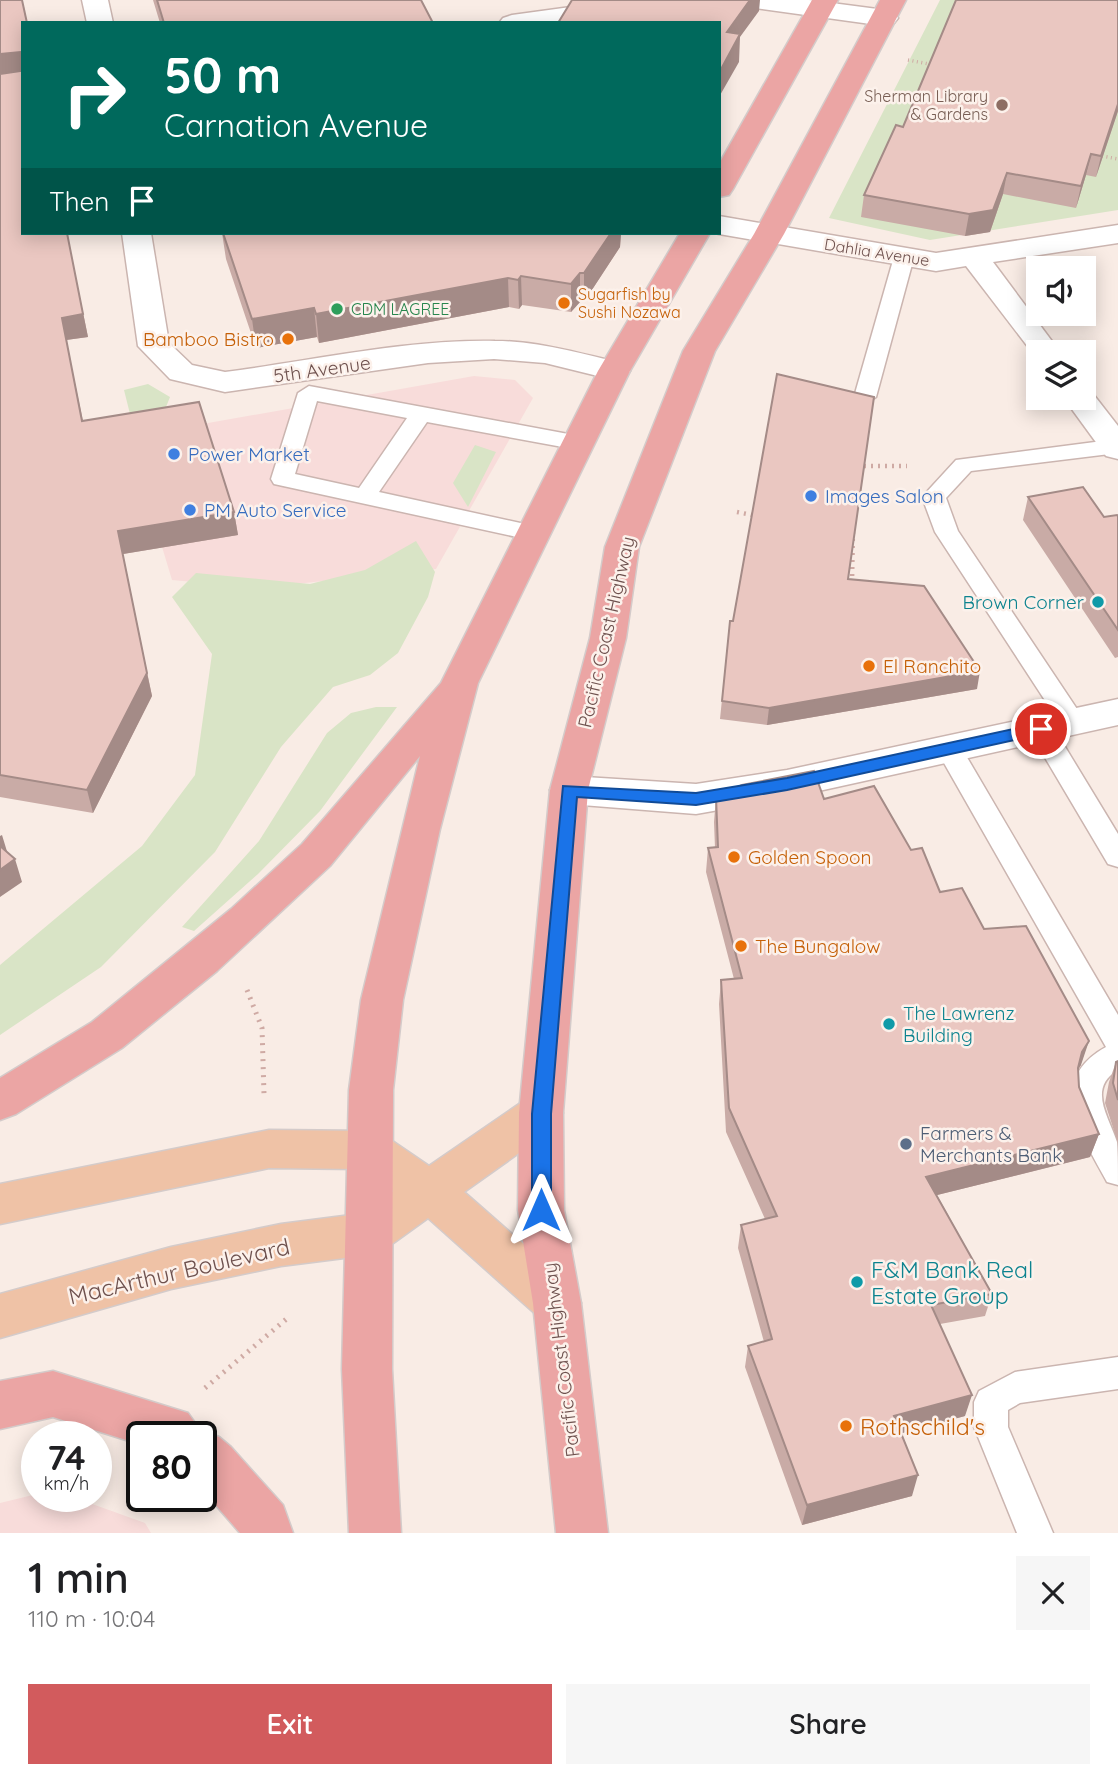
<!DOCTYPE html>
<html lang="en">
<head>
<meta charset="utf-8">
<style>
  body { margin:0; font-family:Quicksand,sans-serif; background:#f6f6f6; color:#202124; height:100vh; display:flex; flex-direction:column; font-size:26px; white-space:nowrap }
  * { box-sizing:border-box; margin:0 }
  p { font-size:23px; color:#757577 }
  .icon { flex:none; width:38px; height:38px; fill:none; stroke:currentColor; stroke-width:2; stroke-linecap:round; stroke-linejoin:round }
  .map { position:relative; height:1533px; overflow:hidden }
  .panel { display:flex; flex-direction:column; background:#fff; flex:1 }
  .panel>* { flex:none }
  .banner { position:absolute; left:21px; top:21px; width:700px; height:214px; border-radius:0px; box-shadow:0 4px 18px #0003; background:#00695c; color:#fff; overflow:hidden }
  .tools { position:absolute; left:1026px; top:256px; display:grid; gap:14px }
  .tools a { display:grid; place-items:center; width:70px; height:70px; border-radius:0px; background:#fff; box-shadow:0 4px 18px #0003; font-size:35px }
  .speed { position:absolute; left:21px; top:1421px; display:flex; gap:14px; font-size:35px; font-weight:700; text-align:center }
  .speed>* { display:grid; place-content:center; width:91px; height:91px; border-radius:50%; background:#fff; box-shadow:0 4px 18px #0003; line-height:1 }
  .speed small { font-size:18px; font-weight:400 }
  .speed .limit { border:4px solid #111; border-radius:10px; background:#fff; color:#111 }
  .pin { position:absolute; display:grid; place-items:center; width:60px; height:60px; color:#fff; margin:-30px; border:4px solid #fff; border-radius:50%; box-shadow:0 2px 7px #0007 }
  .me { position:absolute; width:77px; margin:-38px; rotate:0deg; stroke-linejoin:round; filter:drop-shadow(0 0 5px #0008) }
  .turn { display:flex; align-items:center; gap:24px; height:147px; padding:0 28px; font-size:32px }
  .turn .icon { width:91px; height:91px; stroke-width:2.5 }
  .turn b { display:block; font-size:49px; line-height:60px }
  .then { display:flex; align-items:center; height:66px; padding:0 28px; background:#0003; gap:14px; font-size:26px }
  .round { display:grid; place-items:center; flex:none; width:74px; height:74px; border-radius:0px; background:#f6f6f6 }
  .headline { display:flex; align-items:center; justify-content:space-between; height:119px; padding:0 28px }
  h1 { font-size:42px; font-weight:600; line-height:52px }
  .action { display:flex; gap:14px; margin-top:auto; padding:14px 28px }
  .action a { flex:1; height:80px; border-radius:0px; background:#d25b5d; color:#fff; font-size:28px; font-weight:600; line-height:80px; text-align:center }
  .action a+a { background:#f6f6f6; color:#202124 }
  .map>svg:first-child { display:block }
  .commercial { fill:#f8dcda }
  .green { fill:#d9e4c6 }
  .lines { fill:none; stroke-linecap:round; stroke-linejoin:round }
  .lane-casing { stroke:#cbb5b0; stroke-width:3 }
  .street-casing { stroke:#cbb5b0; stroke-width:3 }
  .primary-casing { stroke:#d4cbca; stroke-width:3 }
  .highway-casing { stroke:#d4cbca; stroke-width:3 }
  .path-far2 { stroke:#cfaaa4; stroke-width:3.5; stroke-dasharray:1 3.5; stroke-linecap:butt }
  .path-far1 { stroke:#cfaaa4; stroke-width:4.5; stroke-dasharray:2 5; stroke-linecap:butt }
  .path { stroke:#cfaaa4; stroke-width:5; stroke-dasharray:2 6; stroke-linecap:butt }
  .lane { fill:#fff; fill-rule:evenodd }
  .street { fill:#fff; fill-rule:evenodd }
  .primary { fill:#efc2a6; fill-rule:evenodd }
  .highway { fill:#eba5a4; fill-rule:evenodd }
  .wall { fill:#c9aba6 }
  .shaded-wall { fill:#a48b87 }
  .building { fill:#eac7c1; stroke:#a48b87; stroke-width:2 }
  .route { fill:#1a73e8; stroke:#114b97; stroke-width:2 }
  .education-dot { fill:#8d6e63; stroke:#fcf1eb; stroke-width:2.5 }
  .food-dot { fill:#e8710a; stroke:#fcf1eb; stroke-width:2.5 }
  .leisure-dot { fill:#2e9e5b; stroke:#fcf1eb; stroke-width:2.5 }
  .shop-dot { fill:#3f7fe0; stroke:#fcf1eb; stroke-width:2.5 }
  .culture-dot { fill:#0f9aa8; stroke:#fcf1eb; stroke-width:2.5 }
  .service-dot { fill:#5c6f8a; stroke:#fcf1eb; stroke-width:2.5 }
  .labels { text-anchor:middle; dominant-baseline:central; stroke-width:5; stroke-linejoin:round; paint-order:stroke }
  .far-education-label { font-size:16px; fill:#785e54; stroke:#fcf1eb; text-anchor:end }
  .far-street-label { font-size:16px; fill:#6e514e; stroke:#fcf1eb }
  .far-food-label { font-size:16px; fill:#c56008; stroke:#fcf1eb; text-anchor:start }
  .far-leisure-label { font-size:16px; fill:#27864d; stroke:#fcf1eb; text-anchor:start }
  .food-label { font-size:19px; fill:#c56008; stroke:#fcf1eb; text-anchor:start }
  .street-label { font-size:19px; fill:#6e514e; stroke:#fcf1eb }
  .shop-label { font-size:19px; fill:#366cbe; stroke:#fcf1eb; text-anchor:start }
  .culture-label { font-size:19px; fill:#0d838f; stroke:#fcf1eb; text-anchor:end }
  .service-label { font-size:19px; fill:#4e5e75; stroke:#fcf1eb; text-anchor:start }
  .near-culture-label { font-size:23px; fill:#0d838f; stroke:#fcf1eb; text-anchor:start }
  .near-street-label { font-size:23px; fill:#6e514e; stroke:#fcf1eb }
  .near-food-label { font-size:23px; fill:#c56008; stroke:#fcf1eb; text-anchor:start }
</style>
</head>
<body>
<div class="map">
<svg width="1118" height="1533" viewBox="0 0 1118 1533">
  <rect width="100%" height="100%" fill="#f9ece5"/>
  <path class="commercial" d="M474,376L515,380L533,398L436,569L258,588L172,580L129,437Z
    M37,1494L70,1496L145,1523L151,1533H0V1503Z"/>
  <path class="green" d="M940,0H1118V210L930,240L829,218Z
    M148,384L170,397L166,407L134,430L124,390Z
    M475,445L496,452L468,507L453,483Z
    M416,541L435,572L428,597L398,653L370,675L333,687L281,747L215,852L101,967L0,1035V965L142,846L195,775L212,654L172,597L196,573L310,584L365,570Z
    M376,707H397L320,811L258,874L194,931L182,927L259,841L327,733L351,713Z"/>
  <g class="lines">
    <g class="lane-casing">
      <path id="lane" d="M904,251L914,257L876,397L865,404L857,402L854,397L894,257Z
        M309,386L579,436L590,443L579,450L427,422L379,492L543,528L547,533L543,538L535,541L274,484L271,479L298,393ZM317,401L407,418L359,488L295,474Z
        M1118,439V453L971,471L946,498L958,531L1085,721L1081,728L1072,730L1063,728L935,532L922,497L956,460Z
        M1041,720L1050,722L1118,834V867L1108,864L1028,729L1032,722Z
        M949,740L958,742L1118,1015V1070C1087,1088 1109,1117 1117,1142C1118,1154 1118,1173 1118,1185L1107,1182C1082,1136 1044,1081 1106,1047L936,749L940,742Z
        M1118,1357V1389L1020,1403L1008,1410V1427L1053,1533H1017L974,1427V1402L979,1391L1015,1372Z"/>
    </g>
    <g class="street-casing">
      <path id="street" d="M82,0H108L113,23H87Z
        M622,0H689L685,5L676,8L568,23H499L503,18L512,15Z
        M742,0H809L885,10L894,13L898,18L894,23L885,26L755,8L746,5Z
        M719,216L936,253L1118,225V243L993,262L1060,352H1038V360L966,266L936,271L719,234L715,233H719Z
        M122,233H151L169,343L192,365L225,372C311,361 408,339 495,341C539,341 582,354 625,364L630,371L625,378L614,380L545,363L494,359L428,363L225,392L170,379L138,346Z
        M1083,388L1090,390L1118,426V459L1106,456L1063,397H1083Z
        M1118,699V725L787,798L696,814L569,804L555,800L550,790L555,780L569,776L696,784L787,770Z"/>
    </g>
    <g class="primary-casing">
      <path id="primary" d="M541,1094L557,1100L563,1113L557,1126L464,1192L574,1288L581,1303L574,1318L557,1325L540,1318L428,1218L385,1249L368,1255L281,1266L171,1289L0,1338V1294L171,1247L281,1224L359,1214L393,1191L361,1169L269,1168L0,1224V1184L269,1130L369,1131L385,1136L429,1166L525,1100Z"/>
    </g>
    <g class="highway-casing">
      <path id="highway" d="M812,0H838L733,189L729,195L719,197V164Z
        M880,0H906L784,234L715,351L639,547L626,638L588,790L563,1113L564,1210L581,1303L608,1533H556L533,1303L518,1210L519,1113L550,790L590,638L605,547L683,351L754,234Z
        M680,233H710L630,371L478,683L440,829L403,1000L393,1090L392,1369L401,1533H349L342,1369L349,1090L361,1000L420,756L330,866L217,971L122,1048L16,1114L0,1120V1078L92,1022L231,909L302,844L441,683L598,371Z
        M53,1371L188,1413L200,1430L219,1437L231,1447L283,1505L293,1533H240L201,1488V1437H142V1445L53,1417L0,1429V1381Z"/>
    </g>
    <path class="path-far2" d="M908,60L934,65
      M1102,156L1118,159"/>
    <path class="path-far1" d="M864,466H907
      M737,512L757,516
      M852,583L853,528"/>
    <path class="path" d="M247,990L262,1028L264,1094
      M205,1388L290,1316"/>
    <use href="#lane" class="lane"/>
    <use href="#street" class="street"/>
    <use href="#primary" class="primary"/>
    <use href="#highway" class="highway"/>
  </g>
  <path class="wall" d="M0,0L23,23L88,337L66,340L83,421L234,512L238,535L123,554L152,696L93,813L0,797Z
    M153,0H421L433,23H160Z
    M1118,0V111L1096,177L1086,175L1076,208L1003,194L990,232L965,236L861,217L864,195L903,127Z
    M222,233H621L620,247L584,302H580L571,312L522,305L519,309L509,307L319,343L317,337L256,348L226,259Z
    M1028,497L1104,517L1118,516V657L1115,658L1023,520Z
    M848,579L977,689L767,725L720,719L730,621Z
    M716,797L824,799L911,850L940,892L984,929L1081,1065L1078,1070L1079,1087L1099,1134L1090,1157L937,1195L992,1294L985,1316L940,1324L965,1416L901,1433L912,1496L802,1525L745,1367L748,1346L764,1342L738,1248L741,1225L765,1219L726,1132L719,1004L721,980L734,979L706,872L708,848H715L714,822Z
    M1118,1061V1143L1105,1103L1109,1082L1116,1062Z"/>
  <path class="shaded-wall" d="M750,0H760L759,11L740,37L739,62L719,97V73L727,32Z
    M20,52L23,73L0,76V54Z
    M1118,104V111L1096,177L1101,156Z
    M1091,154L1086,175L1076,208L1081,186Z
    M1007,173L1003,194L990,232L965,236L969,214Z
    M67,233L88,337L66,340L62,318Z
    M602,233H621L620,247L584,302V273Z
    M580,273V302L571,312V284Z
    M521,276L522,305L519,309L518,280Z
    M508,278L509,307L319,343L316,314Z
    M314,308L317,337L256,348L252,319Z
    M234,512L238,535L123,554L118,531Z
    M980,671L977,689L767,725L769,708Z
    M147,673L152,696L93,813L87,790Z
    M2,835L9,858L0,861V836Z
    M15,859L22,882L0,897V870Z
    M1089,1041L1081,1065L1074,1075L1082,1052Z
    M1099,1134L1090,1157L921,1199L926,1177Z
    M972,1395L965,1416L888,1437L894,1416Z
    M918,1475L912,1496L802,1525L807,1505Z"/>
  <path class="building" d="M0,0H22L27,23H23V233H67L83,314L62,318L82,421L199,402L234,512L118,531L147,673L87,790L0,775V74L21,71L20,52L0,54Z
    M157,0H421L433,23H164Z
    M572,0H750L727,32L740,34L719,73V23H558Z
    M956,0H1118V104L1101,156L1091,154L1081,186L1007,173L993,210L969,214L864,195L896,125L903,127Z
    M223,233H611L584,273H580L571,284L521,276L518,280L508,278L316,314L314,308L252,319Z
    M777,374L874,397L848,579L924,586L980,671L769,708L722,701L730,621H733Z
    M1083,487L1104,517L1117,515L1118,516V630L1028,497Z
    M814,771L824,799L874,786L911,850L922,848L940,892L962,888L984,929L1026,926L1089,1041L1082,1052L1078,1068L1079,1087L1099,1134L926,1177L992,1294L931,1305L972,1395L894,1416L918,1475L807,1505L748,1346L772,1339L741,1225L777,1216L729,1108L721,980L742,978L708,848L718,847L716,797L742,785Z
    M0,846L15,859L0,870Z
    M1118,1061V1100L1113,1083L1116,1062Z"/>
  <path class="route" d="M1041,723L1046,725V733L787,790L696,805L577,797L551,1114V1210L548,1216L541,1218L535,1216L532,1210V1114L563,786L696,793L787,778Z"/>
  <circle class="education-dot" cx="1002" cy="105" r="7"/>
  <g class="food-dot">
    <circle cx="564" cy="303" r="7"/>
    <circle cx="288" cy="339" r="7"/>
    <circle cx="869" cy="666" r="7"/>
    <circle cx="734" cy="857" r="7"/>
    <circle cx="741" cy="946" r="7"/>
    <circle cx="846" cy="1426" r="7"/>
  </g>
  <circle class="leisure-dot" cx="337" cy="309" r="7"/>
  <g class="shop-dot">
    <circle cx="174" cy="454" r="7"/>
    <circle cx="811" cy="496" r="7"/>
    <circle cx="190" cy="510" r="7"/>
  </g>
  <g class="culture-dot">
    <circle cx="1098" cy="602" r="7"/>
    <circle cx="889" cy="1024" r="7"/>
    <circle cx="857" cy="1282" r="7"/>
  </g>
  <circle class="service-dot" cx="906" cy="1144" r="7"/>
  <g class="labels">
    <g class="far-education-label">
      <text x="988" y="96">Sherman Library<tspan x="988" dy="18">&amp; Gardens</tspan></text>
    </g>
    <g class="far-street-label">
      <text transform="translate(877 252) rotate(9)">Dahlia Avenue</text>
    </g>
    <g class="far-food-label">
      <text x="578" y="294">Sugarfish by<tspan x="578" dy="18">Sushi Nozawa</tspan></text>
    </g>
    <g class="far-leisure-label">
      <text x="351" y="309">CDM LAGREE</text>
    </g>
    <g class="food-label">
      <text x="274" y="339" text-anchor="end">Bamboo Bistro</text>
      <text x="883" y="666">El Ranchito</text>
      <text x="748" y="857">Golden Spoon</text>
      <text x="755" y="946">The Bungalow</text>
    </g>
    <g class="street-label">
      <text transform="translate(322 369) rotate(-8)">5th Avenue</text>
      <text transform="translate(606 632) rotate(-77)">Pacific Coast Highway</text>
      <text transform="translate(561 1360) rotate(-97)">Pacific Coast Highway</text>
    </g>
    <g class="shop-label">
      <text x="188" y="454">Power Market</text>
      <text x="825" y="496">Images Salon</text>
      <text x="204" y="510">PM Auto Service</text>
    </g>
    <g class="culture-label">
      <text x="1084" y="602">Brown Corner</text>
      <text x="903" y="1013" text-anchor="start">The Lawrenz<tspan x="903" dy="22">Building</tspan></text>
    </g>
    <g class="service-label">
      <text x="920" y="1133">Farmers &amp;<tspan x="920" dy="22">Merchants Bank</tspan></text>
    </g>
    <g class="near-culture-label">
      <text x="871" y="1269">F&amp;M Bank Real<tspan x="871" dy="26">Estate Group</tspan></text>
    </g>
    <g class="near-street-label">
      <text transform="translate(179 1271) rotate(-13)">MacArthur Boulevard</text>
    </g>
    <g class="near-food-label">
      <text x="860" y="1426">Rothschild's</text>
    </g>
  </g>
</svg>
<div class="tools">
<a><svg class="icon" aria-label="sound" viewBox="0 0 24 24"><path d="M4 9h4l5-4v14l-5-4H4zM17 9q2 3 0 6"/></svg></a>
<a><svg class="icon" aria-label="layers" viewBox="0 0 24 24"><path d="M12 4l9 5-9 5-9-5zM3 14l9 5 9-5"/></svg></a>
</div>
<div class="speed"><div>74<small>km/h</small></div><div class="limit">80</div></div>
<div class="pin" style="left:1041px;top:729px;background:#d93025"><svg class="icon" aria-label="arrive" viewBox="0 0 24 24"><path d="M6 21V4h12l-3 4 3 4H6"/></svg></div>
<svg class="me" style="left:541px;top:1210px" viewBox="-20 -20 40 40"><path d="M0-17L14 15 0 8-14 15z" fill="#1a73e8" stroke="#fff" stroke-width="4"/></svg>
<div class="banner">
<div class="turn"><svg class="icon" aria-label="right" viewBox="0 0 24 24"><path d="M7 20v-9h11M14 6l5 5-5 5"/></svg><div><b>50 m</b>Carnation Avenue</div></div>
<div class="then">Then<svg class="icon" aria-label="arrive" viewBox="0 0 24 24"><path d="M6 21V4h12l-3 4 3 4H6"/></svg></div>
</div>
</div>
<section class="panel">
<div class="headline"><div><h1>1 min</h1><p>110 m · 10:04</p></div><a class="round"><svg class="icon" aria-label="close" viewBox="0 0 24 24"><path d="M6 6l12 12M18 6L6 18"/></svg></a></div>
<div class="action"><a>Exit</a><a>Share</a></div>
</section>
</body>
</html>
